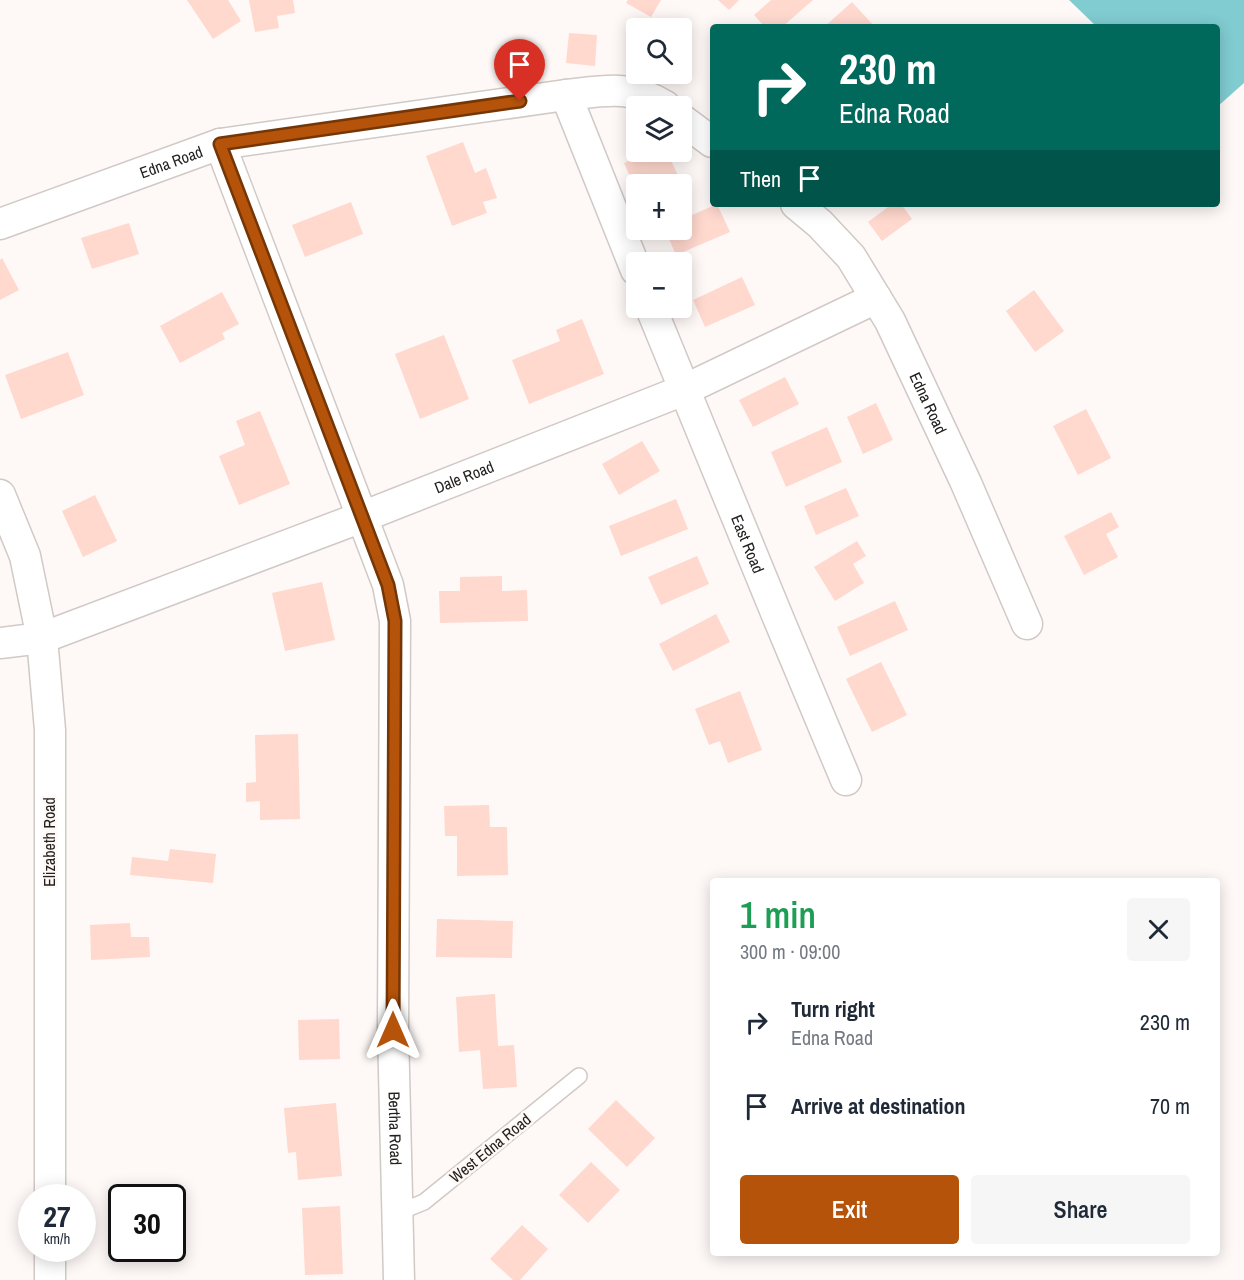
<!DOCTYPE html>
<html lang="en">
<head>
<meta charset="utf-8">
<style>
  body { margin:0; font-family:"Archivo Narrow",sans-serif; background:#f6f6f7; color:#1f2937; height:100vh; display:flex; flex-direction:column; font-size:22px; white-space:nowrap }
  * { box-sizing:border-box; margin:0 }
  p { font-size:20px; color:#747a83 }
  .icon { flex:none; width:33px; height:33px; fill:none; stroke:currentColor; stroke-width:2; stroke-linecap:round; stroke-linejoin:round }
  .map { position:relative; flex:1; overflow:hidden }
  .details { position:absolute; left:710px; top:878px; width:510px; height:378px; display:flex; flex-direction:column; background:#fff; border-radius:6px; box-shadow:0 3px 15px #0003 }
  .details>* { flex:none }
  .hud { position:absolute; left:710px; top:24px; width:510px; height:183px; border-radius:6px; box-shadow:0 3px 15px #0003; background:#00695c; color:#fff; overflow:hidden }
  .controls { position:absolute; left:626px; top:18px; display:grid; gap:12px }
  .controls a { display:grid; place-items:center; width:66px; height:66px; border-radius:6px; background:#fff; box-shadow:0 3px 15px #0003; font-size:30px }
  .speed { position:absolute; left:18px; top:1184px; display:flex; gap:12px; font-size:30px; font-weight:700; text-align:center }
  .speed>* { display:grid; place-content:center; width:78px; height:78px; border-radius:50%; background:#fff; box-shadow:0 3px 15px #0003; line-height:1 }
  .speed small { font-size:15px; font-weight:400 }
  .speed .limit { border:3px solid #111; border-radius:9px; background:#fff; color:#111 }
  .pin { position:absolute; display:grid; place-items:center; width:51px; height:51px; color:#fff; margin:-62px -26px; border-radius:50% 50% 50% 0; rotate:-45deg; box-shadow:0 0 6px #0007 }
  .pin .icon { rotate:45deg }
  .me { position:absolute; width:66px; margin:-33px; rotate:0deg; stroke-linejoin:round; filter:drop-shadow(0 0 4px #0008) }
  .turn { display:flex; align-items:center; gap:21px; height:126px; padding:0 30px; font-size:27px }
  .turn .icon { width:78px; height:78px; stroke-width:2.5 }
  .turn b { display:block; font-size:42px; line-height:51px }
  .then { display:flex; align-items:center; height:57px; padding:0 30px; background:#0003; gap:12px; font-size:22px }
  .round { display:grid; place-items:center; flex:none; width:63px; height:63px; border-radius:6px; background:#f6f6f7 }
  .overview { display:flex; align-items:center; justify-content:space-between; height:102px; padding:0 30px }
  h1 { font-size:36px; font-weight:600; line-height:45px; color:#1e9e55 }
  .button { display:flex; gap:12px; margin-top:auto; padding:12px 30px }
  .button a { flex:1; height:69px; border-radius:6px; background:#b45309; color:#fff; font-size:24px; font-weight:600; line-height:69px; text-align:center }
  .button a+a { background:#f6f6f7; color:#1f2937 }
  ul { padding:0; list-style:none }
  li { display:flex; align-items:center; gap:18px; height:84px; padding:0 30px }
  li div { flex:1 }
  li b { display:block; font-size:22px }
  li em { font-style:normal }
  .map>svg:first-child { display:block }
  .water { fill:#80ccd1 }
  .building { fill:#ffd8ce }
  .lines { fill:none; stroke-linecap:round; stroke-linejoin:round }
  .service-casing { stroke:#d1c9c5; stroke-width:18 }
  .minor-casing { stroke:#d1c9c5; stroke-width:33 }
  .service { stroke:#fff; stroke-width:15 }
  .minor { stroke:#fff; stroke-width:30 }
  .route-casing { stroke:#753606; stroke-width:15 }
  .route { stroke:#b45309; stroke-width:10 }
  .labels { text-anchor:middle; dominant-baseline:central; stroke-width:5; stroke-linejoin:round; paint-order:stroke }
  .street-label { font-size:16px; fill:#23211f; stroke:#fef9f7 }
</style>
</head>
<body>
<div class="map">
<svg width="1244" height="1280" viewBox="0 0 1244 1280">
  <rect width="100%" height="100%" fill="#fef9f7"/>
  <path class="water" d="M1069,0H1244V83L1217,107L1216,27H1097Z"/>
  <path class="building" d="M187,0H228L241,21L213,39Z
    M249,0H293L295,13L277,16L279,28L255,32Z
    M628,0H661L651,17L626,3Z
    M718,0H739L729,10Z
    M771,0H813L782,27H765L754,15Z
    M852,2L875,27H824Z
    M569,33L597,35L595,66L566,63Z
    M463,142L475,173L486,168L497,198L483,202L487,213L452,226L426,156Z
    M650,152H667L682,184H636V190L624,163Z
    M351,202L363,234L305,257L292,225Z
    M717,204L730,232L676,255L665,230H681V220Z
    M892,204H901L912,219L882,241L868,222Z
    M129,223L139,254L92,269L81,238Z
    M2,258L19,290L0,300V260Z
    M742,277L755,305L705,327L693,300Z
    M1034,290L1064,331L1035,352L1006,311Z
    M222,292L239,324L222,333L225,339L180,363L160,326Z
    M582,319L604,374L529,404L512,360L560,341L556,330Z
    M444,335L469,399L420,419L395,354Z
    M68,352L84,395L21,419L5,375Z
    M785,377L799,404L753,427L739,400Z
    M876,403L893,440L863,454L847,417Z
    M1086,409L1111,458L1078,475L1053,426Z
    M260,411L290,484L239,505L219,456L245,445L236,421Z
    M827,427L842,462L786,487L771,452Z
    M642,441L660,471L619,495L602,464Z
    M846,488L859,516L816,535L804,506Z
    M95,495L117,541L83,557L62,511Z
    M676,499L688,529L621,556L609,526Z
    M1111,512L1119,527L1106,534L1118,557L1084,575L1064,536Z
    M857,541L866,556L853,564L864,583L835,601L814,567Z
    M697,556L709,584L661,605L648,577Z
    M502,576V591L527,590L528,621L440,623L439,591H460V577Z
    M322,582L335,640L285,651L272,593Z
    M895,601L908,630L850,656L837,627Z
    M716,614L730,642L673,671L659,644Z
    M881,662L907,715L872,732L846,679Z
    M740,691L762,750L728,763L720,741L709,745L695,709Z
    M298,734L300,819L260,820V801L246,802V783L256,782L255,735Z
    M489,805L490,827H507L508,875L457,876V836H445L444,806Z
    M170,849L216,854L213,883L130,875L132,857L168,861Z
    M437,919L513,921L512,958L436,957Z
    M130,923L131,937H149L150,957L91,960L90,925Z
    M495,994L498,1046L514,1045L517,1087L483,1089L480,1050L459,1052L456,997Z
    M339,1019L340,1059L299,1060L298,1020Z
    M616,1100L655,1138L627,1167L588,1129Z
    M336,1103L342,1176L298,1180L296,1152L288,1153L284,1108Z
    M591,1162L620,1190L588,1223L559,1195Z
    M340,1206L343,1274L305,1275L302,1208Z
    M522,1225L548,1249L520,1280H513L490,1259Z"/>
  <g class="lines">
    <g class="service-casing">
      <path id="service" d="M397,1213L424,1202L579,1076"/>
    </g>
    <g class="minor-casing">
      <g id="minor">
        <path d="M566,95L636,270"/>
        <path d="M681,119L712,142"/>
        <path id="s1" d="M220,144L388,585L395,621L393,1030L399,1280"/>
        <path id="s2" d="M796,204L820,224L851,257L890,321L966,483L1027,624"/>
        <path id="s3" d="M0,224L220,144L566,95C604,91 630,84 665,106"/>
        <path id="s4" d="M651,308L777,615L846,780"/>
        <path d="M0,495L25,556L42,638L50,730V1197"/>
        <path id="s5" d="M0,643L42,638L362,517L684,390L876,298"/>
        <path d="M50,1248V1280"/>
      </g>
    </g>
    <use href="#service" class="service"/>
    <use href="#minor" class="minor"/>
  </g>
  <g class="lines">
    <g class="route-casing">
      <path id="route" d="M393,1030L395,621L388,585L220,144L520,101"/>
    </g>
    <use href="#route" class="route"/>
  </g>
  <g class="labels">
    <g class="street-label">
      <text stroke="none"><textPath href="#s3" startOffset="182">Edna Road</textPath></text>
      <text stroke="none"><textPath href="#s2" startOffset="242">Edna Road</textPath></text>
      <text stroke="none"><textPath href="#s5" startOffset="494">Dale Road</textPath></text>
      <text stroke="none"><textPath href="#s4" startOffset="255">East Road</textPath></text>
      <text transform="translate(49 842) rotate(-90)">Elizabeth Road</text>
      <text stroke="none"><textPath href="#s1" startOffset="1016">Bertha Road</textPath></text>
      <text transform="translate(490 1148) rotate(-39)">West Edna Road</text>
    </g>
  </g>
</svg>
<div class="controls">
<a><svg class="icon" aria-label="search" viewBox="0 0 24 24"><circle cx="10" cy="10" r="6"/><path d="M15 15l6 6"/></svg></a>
<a><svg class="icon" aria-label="layers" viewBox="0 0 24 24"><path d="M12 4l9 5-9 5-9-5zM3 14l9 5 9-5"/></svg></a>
<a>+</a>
<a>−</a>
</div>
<div class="speed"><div>27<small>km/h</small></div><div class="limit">30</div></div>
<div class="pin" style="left:520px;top:101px;background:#d93025"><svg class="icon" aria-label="arrive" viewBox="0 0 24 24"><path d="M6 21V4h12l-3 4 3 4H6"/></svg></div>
<svg class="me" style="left:393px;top:1030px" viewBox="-20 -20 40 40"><path d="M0-17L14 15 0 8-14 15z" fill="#b45309" stroke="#fff" stroke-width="4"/></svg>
<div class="hud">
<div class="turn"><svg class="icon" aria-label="right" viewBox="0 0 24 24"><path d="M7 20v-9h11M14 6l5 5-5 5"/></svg><div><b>230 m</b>Edna Road</div></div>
<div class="then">Then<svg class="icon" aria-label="arrive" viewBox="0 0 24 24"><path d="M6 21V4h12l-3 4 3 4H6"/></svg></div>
</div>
<section class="details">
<div class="overview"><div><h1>1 min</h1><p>300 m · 09:00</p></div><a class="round"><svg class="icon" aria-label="close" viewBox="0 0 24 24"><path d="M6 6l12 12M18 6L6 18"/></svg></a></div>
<ul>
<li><svg class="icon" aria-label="right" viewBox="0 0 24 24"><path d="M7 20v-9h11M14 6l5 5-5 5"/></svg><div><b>Turn right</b><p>Edna Road</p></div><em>230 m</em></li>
<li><svg class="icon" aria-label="arrive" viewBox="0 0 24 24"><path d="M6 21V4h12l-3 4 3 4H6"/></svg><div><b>Arrive at destination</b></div><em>70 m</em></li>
</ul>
<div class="button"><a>Exit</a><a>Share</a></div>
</section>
</div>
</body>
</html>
